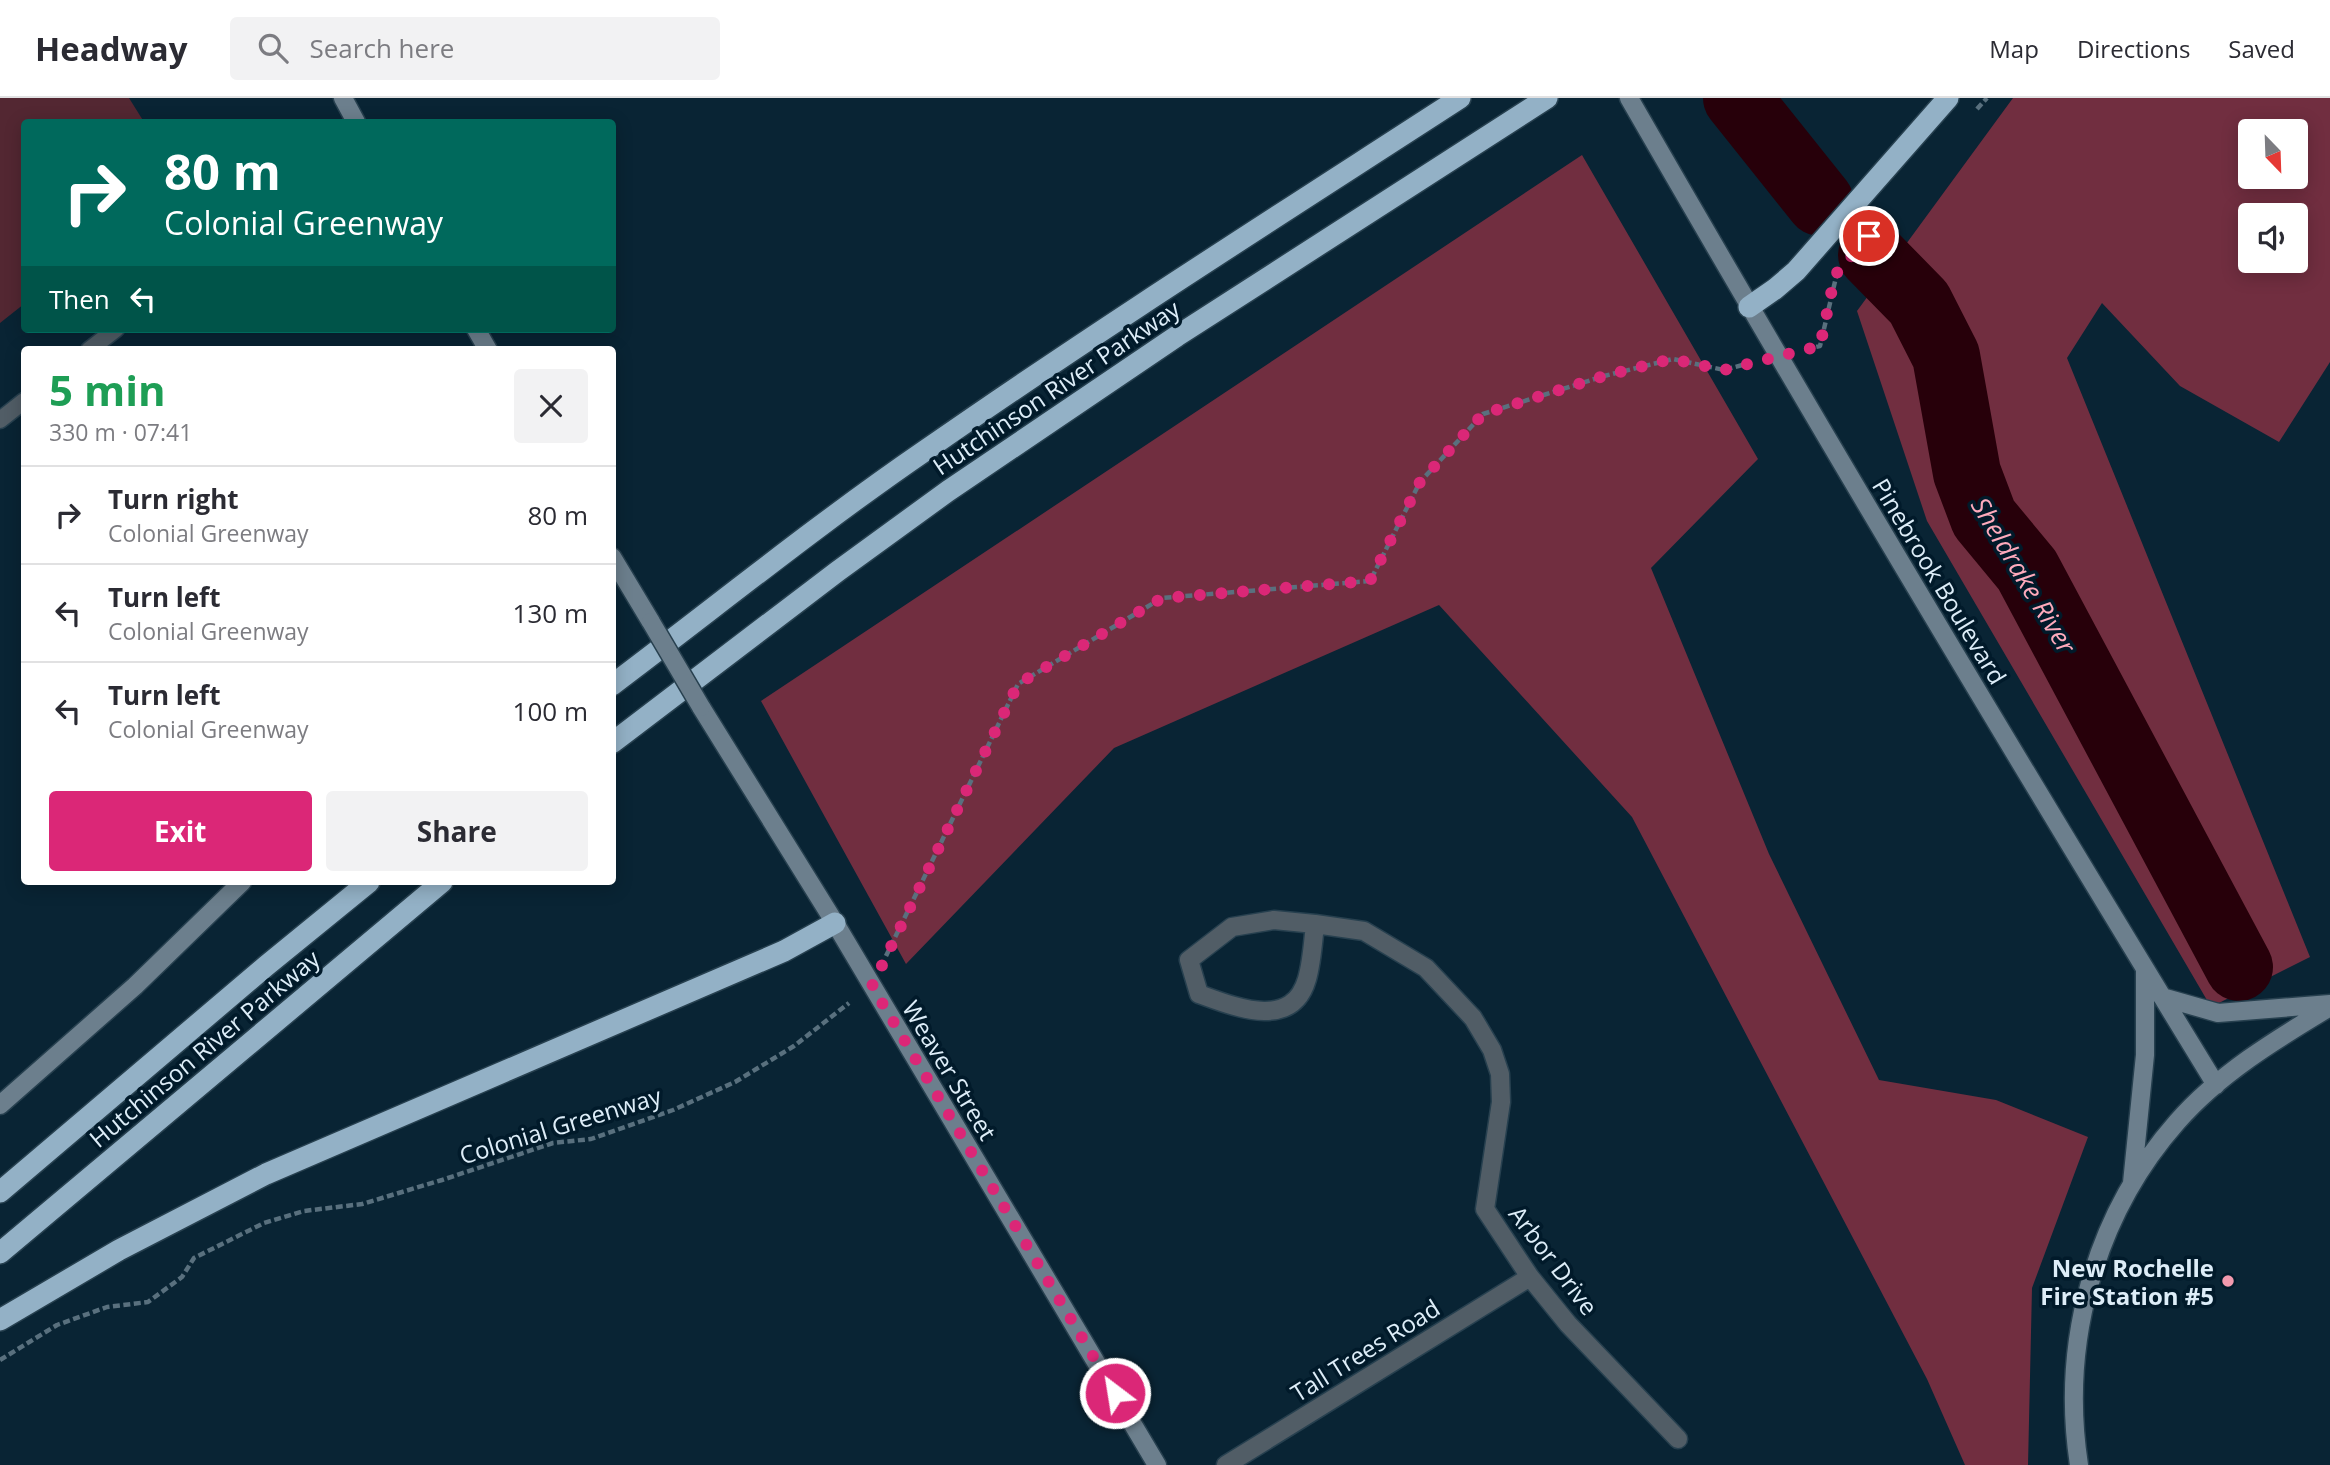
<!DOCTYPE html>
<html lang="en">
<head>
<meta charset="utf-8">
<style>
  body { margin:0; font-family:"Open Sans",sans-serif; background:#f2f2f3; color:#2b2b33; height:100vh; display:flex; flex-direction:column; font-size:26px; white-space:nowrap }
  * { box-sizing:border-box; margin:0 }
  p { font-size:23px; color:#7c7c81 }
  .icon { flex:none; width:38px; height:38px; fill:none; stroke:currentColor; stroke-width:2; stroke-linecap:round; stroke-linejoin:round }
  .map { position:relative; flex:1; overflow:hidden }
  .details { position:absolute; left:21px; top:248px; width:595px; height:539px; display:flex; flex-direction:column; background:#fff; border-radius:7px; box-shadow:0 4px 18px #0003 }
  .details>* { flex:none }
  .banner { position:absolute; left:21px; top:21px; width:595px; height:214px; border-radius:7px; box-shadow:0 4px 18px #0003; background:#00695c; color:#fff; overflow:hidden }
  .needle { width:46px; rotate:157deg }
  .tools { position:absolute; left:2238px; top:21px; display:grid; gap:14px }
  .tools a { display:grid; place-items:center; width:70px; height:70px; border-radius:7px; background:#fff; box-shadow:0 4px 18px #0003; font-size:35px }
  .pin { position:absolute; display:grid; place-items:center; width:60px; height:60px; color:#fff; margin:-30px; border:4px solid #fff; border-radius:50%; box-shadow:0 2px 7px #0007 }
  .me { position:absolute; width:77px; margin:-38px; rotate:329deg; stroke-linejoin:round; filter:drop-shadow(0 0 5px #0008) }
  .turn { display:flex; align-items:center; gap:24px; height:147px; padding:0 28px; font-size:32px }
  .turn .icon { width:91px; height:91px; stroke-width:2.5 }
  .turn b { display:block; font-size:49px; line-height:60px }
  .then { display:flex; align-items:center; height:66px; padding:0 28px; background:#0003; gap:14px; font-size:26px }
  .round { display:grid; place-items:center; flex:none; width:74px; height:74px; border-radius:7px; background:#f2f2f3 }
  .summary { display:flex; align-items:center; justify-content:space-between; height:119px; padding:0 28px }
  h1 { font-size:42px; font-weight:700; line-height:52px; color:#1e9e55 }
  .cta { display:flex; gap:14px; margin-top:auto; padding:14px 28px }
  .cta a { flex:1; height:80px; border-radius:7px; background:#db2777; color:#fff; font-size:28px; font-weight:700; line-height:80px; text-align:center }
  .cta a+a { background:#f2f2f3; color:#2b2b33 }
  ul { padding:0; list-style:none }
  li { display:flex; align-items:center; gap:21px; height:98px; padding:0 28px; border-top:2px solid #e1e1e2 }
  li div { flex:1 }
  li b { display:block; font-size:26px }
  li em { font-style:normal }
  header { display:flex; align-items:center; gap:42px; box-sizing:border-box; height:98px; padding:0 35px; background:#fff; border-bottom:2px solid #e1e1e2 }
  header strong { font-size:33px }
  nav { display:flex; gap:38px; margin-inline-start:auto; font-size:24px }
  .search { width:490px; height:63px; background:#f2f2f3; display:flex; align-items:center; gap:18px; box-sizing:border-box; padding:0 24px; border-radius:7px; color:#7c7c81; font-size:26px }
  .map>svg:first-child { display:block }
  .green { fill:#532732 }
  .forest { fill:#712e40; fill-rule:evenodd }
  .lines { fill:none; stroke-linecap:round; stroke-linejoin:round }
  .river { stroke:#27000a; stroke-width:68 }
  .lane-casing { stroke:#27404f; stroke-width:19 }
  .street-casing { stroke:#27404f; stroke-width:21 }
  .secondary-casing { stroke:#27404f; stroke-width:21 }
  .highway-casing { stroke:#27404f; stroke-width:24 }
  .path { stroke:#59707e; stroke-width:4.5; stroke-dasharray:7 3.5; stroke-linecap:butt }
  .lane { stroke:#515d66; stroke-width:16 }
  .street { stroke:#515d66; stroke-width:18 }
  .secondary { stroke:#6c7f8d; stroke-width:18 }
  .highway { stroke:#93b1c6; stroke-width:21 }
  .secondary-bridge-casing { stroke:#27404f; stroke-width:21; stroke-linecap:butt }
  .secondary-bridge { stroke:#6c7f8d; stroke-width:18 }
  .route { stroke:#db2777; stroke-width:12; stroke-dasharray:0 21.6 }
  .poi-dot { fill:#f29aae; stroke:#011a2a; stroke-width:2.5 }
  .labels { text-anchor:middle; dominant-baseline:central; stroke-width:7; stroke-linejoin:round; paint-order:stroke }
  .street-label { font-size:24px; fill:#ddedf8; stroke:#011a2a }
  .poi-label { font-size:24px; font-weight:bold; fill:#ddedf8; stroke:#011a2a; text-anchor:end }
  .water-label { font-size:26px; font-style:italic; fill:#feaabc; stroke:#011a2a }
</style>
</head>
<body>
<header>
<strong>Headway</strong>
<div class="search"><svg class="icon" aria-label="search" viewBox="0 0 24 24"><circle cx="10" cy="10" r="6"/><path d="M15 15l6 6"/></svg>Search here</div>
<nav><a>Map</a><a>Directions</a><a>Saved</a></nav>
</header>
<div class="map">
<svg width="2330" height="1367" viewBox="0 0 2330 1367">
  <rect width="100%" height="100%" fill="#092434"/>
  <path class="green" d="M0,0H129L144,24H24V206L0,225Z"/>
  <path class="forest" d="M2013,0H2330V264L2279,344L2180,288L2102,205L2067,260L2310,859L2211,909L1927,423L1857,213ZM2250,33H2296V79H2250ZM2250,117H2296V163H2250Z
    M1582,57L1758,361L1651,470L1769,756L1879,982L1996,1002L2088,1039L2032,1190L2028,1367H1965L1927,1281L1632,719L1439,507L1114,650L906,866L761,603Z"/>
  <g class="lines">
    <path class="river" d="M1737,0L1820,104
      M1872,157L1919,205L1946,258L1967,375L1984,420L2027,472L2239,869"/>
    <g class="lane-casing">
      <path id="lane" d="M89,252L116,231
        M0,322L24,303"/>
    </g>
    <g class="street-casing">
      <path id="street" d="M1274,822L1315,826C1313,844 1312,864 1307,881C1292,933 1235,909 1199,896L1189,862L1232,829Z
        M1315,826L1364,833L1426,870L1473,920L1492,952L1500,976L1501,1004L1485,1111L1530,1179L1568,1226L1678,1341
        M1226,1367L1530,1179"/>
    </g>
    <g class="secondary-casing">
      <path id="secondary" d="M343,0L356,24
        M1629,0C1820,332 2016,660 2216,987
        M476,231L488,252
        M612,459L651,524
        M701,609L835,825L1157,1367
        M2162,899L2218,915L2330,906
        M0,1007L135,888L242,784
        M2132,1085L2145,957V872
        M2079,1367C2060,1244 2095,1117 2177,1024C2219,976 2275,942 2330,909"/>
    </g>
    <g class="highway-casing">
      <path id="highway" d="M1749,209L1775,191L1796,173L1948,0
        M612,587C717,508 818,426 926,352C1101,230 1281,116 1460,0
        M612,645L838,473L948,393L1177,238L1547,0
        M0,1094L266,868L369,784
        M0,1155L442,784
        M0,1222L119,1152L266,1076L784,853L835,825"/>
    </g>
    <path class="path" d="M1977,11L1987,0
      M1806,251L1820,248L1837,175
      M886,858L1018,586L1162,500L1370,483L1420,384L1483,316L1604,278L1673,261L1724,272L1750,265
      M0,1262L57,1227L107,1209L148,1204L182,1179L194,1160L264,1125L304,1113L362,1106L442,1082L553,1045L591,1041L673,1012L735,984L794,948L849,905"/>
    <use href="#lane" class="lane"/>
    <use href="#street" class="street"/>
    <use href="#secondary" class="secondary"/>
    <use href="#highway" class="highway"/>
    <g class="secondary-bridge-casing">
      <path id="secondary-bridge" d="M651,524L701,609"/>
    </g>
    <use href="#secondary-bridge" class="secondary-bridge"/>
  </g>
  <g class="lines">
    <path class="route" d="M1115,1295L872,888L1018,586L1162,500L1370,483L1420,384L1483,316L1604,278L1672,261L1724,272L1820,248L1835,177L1869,138"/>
  </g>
  <circle class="poi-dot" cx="2228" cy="1183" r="7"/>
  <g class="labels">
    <g class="street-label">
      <text transform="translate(1056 289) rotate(-34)">Hutchinson River Parkway</text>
      <text transform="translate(1940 483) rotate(59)">Pinebrook Boulevard</text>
      <text transform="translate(204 950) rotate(-40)">Hutchinson River Parkway</text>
      <text transform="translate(950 972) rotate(59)">Weaver Street</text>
      <text transform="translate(560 1027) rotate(-17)">Colonial Greenway</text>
      <text transform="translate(1554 1162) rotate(53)">Arbor Drive</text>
      <text transform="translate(1365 1252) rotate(-32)">Tall Trees Road</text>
    </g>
    <g class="poi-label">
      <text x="2214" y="1169">New Rochelle<tspan x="2214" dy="28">Fire Station #5</tspan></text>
    </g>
    <g class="water-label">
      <text transform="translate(2024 477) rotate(59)">Sheldrake River</text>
    </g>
  </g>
</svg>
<div class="tools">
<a><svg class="needle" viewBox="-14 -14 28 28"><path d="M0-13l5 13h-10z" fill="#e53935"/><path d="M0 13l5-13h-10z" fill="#7c7c81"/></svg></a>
<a><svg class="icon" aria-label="sound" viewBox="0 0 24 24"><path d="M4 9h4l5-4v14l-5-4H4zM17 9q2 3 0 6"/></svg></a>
</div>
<div class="pin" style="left:1869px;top:138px;background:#d93025"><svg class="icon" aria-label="arrive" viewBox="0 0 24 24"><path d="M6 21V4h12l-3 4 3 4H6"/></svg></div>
<svg class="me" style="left:1115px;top:1295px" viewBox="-20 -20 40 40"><circle r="17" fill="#db2777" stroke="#fff" stroke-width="3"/><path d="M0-11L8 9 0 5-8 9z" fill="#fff"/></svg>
<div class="banner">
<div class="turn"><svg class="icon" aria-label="right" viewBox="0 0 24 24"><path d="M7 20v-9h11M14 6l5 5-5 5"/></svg><div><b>80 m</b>Colonial Greenway</div></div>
<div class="then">Then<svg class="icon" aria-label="left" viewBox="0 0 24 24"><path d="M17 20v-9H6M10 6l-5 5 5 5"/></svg></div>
</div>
<section class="details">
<div class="summary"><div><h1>5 min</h1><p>330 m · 07:41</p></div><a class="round"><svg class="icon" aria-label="close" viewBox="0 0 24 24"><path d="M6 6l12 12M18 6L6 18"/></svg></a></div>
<ul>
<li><svg class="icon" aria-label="right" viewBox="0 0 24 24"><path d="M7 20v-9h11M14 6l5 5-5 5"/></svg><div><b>Turn right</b><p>Colonial Greenway</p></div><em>80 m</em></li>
<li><svg class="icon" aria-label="left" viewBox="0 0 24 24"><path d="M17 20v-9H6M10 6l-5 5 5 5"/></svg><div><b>Turn left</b><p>Colonial Greenway</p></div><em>130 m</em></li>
<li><svg class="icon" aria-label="left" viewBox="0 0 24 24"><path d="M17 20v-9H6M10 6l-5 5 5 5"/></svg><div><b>Turn left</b><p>Colonial Greenway</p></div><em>100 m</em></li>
</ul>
<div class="cta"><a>Exit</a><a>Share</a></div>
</section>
</div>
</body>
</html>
